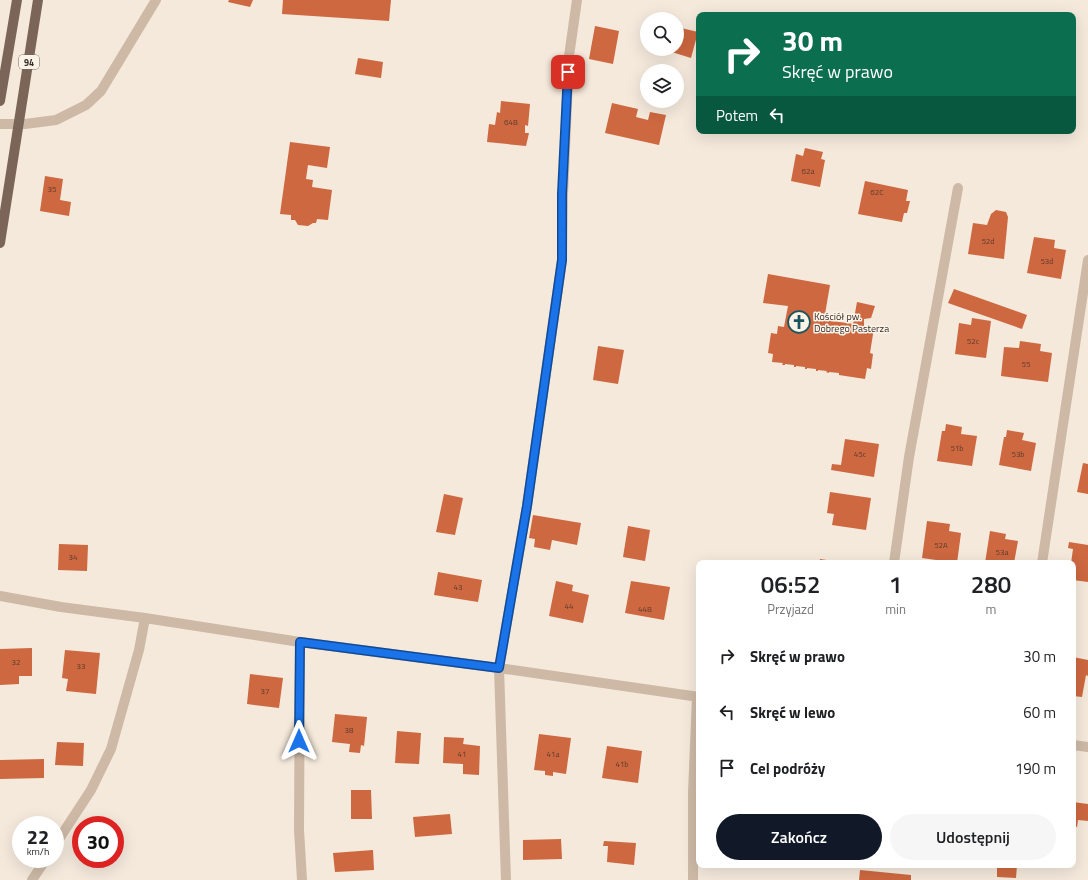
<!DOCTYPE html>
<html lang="pl">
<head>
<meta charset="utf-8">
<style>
  body { margin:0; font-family:"Titillium Web",sans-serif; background:#f6f6f6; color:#202124; height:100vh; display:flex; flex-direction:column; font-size:15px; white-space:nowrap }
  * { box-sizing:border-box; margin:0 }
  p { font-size:13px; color:#757577 }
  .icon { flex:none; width:22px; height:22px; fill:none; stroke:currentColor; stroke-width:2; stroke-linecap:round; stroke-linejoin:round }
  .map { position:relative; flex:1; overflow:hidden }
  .side { position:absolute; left:696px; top:560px; width:380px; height:308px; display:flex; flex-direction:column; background:#fff; border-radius:8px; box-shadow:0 4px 16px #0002 }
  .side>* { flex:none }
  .banner { position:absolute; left:696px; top:12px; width:380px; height:122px; border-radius:8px; box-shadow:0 4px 16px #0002; background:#0b6e4f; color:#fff; overflow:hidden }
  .fabs { position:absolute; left:640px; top:12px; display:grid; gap:8px }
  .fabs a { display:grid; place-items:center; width:44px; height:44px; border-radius:50%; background:#fff; box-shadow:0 4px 16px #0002; font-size:20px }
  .speed { position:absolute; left:12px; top:816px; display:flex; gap:8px; font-size:20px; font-weight:700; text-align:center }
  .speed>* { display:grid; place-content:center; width:52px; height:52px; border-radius:50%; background:#fff; box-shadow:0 4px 16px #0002; line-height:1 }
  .speed small { font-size:10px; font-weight:400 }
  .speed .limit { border:6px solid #d22; background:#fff; color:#111 }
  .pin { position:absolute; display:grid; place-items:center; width:34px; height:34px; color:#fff; margin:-17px; border-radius:8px; box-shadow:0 2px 6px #0006 }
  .me { position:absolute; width:44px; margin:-22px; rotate:0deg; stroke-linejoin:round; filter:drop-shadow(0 0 3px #0008) }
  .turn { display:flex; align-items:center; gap:14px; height:84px; padding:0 20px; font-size:18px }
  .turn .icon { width:52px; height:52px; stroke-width:2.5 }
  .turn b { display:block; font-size:28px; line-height:34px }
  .then { display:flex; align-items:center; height:38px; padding:0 20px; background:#0003; gap:8px; font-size:15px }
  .eta { display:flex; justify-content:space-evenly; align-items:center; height:68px; text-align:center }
  .eta b { font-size:24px; font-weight:600; line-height:28px }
  .primary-button { display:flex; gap:8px; margin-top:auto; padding:8px 20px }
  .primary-button a { flex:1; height:46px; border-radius:24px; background:#111827; color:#fff; font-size:16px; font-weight:600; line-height:46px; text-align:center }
  .primary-button a+a { background:#f6f6f6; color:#202124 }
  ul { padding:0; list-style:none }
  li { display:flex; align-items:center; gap:12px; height:56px; padding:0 20px }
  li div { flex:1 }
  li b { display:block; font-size:15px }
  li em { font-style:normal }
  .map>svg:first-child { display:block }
  .building { fill:#cd6840 }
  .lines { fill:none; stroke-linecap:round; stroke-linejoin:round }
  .service { stroke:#cdb9a6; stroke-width:10 }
  .minor { stroke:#cdb9a6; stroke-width:10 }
  .tertiary { stroke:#cdb9a6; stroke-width:10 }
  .primary { stroke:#7b6558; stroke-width:10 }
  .route-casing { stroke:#114b97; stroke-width:10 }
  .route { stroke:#1a73e8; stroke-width:7 }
  .labels { text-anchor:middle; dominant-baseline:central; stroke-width:3; stroke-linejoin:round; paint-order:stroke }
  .number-label { font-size:8px; fill:#5d3c2e }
  .shield { fill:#fbf3e8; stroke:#726962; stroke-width:1 }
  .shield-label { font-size:9px; font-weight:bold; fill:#382e28 }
  .poi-label { font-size:10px; fill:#382e28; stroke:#fbf3e8; text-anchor:start }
</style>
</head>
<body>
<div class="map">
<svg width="1088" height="880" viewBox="0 0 1088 880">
  <rect width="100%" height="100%" fill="#f4e9db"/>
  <path class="building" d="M229,0H253L250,7L228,2Z
    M283,0H391L389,21L282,14Z
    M595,26L619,31L613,64L589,59Z
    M677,27L698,32L691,58L662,49H677Z
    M358,58L383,62L381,78L355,74Z
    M501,101L530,104L528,126L525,125V133H529L526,146L487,142L489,124L495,125L497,112L500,113Z
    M612,103L638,109L636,117L648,120L650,112L666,115L659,145L605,133Z
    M290,142L330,147L327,168L308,165L306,179L313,180L312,187L332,190L328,220L317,219L316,223H313L308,226L298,225L295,220H291V215L280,214Z
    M805,148L823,152L821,159L825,160L820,187L791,181L796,154L803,156Z
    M45,176L63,179L60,200L71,202L69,216L40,211Z
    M865,181L908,190L906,201H910L907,213H904L902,222L858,214Z
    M996,210L1006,212L1008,217L1004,259L968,254L973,223L987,225L991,214Z
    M1034,237L1055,240L1054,248L1066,250L1061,279L1027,273Z
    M768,274L830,285L825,314L814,312L813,318L853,324L857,302L875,306L871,318L864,319V326L874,328L870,353L873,354L871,369L867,368L865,379L839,375V373L829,372V373L826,372L827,371L818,370V371H816V369L807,368V369H805V367L796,366V367H794V365L785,364V365H782L783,363L772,362L773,354L768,353L771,333L777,334L778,326L784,327L788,306L763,303Z
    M954,289L1027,315L1022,329L948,303Z
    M972,318L991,321L986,358L955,354L959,323L971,325Z
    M1020,341L1041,344L1040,351L1052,353L1048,382L1001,376L1004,347L1019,348Z
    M598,346L624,350L618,384L593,380Z
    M946,424L962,427L961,434L977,436L972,466L937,461L942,431H945Z
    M1007,430L1024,433L1022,440L1036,443L1031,471L999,465L1004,437H1006Z
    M845,439L879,444L874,477L831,470L832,464L841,465Z
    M1083,463L1088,464V494L1077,492Z
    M830,492L871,498L866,530L832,525L834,514L827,513Z
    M444,494L463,498L455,535L436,532Z
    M533,515L581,523L577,545L552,540L550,550L534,547L535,539L529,538Z
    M927,521L950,524L949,531L961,533L957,563L922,558Z
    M628,526L650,530L645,561L623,557Z
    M990,531L1006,534L1005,539L1018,541L1014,563H985Z
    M1069,542L1088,545V582L1073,580V563H1071L1073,549L1068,548Z
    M59,544L88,545L87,571L58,570Z
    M820,559L833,561V563H819Z
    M438,572L482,580L478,602L434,595Z
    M556,581L573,585L572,591L589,595L583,623L549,616Z
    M631,581L670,587L664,620L625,613Z
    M32,648V676H19V684L0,685V649Z
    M65,650L100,653L96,694L66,691L68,679L62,678Z
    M1073,657L1088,660V676L1086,675L1082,697L1073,696Z
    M250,674L283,678L279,708L247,704Z
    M335,714L367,717L364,746L361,745L360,753L349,752L350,744L332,742Z
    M397,731L421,733L419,764L395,763Z
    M539,734L571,738L566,774L553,772V776L545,775V771L534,770Z
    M444,737L464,738L463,744L480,746L479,775L463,774V764L443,763Z
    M57,742L84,743L83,766L55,765Z
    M607,746L642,751L638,783L602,778Z
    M44,759V778L0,779V760Z
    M351,790H371L372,819H351Z
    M1073,802L1088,804V821L1078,820L1077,827L1073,826Z
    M450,814L452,834L415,837L413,817Z
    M561,839L562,859L523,860V840Z
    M604,841L636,843L634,865L607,862L608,846H603Z
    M373,850L374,870L335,872L333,853Z
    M997,865H1017L1016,878L997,877Z
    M860,870L911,875V880H859Z"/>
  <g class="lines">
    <path class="service" d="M1042,563L1088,260
      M506,880L499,668L527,506L562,260L563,194L569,56L577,0"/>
    <path class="minor" d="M0,124H25L56,120L86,105L101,91L156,0
      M894,563L909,457L958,188
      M300,642L299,830L302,880
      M55,845L91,790L111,749L139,650L145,618
      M32,880L46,859
      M693,880V793L697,697"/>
    <path class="tertiary" d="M0,596L61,607L145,618L300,642L499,668L699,697
      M1073,745L1088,747"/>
    <path class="primary" d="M0,101L17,0
      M0,243L38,0"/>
  </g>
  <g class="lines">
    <g class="route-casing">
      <path id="route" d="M299,741L300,642L499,668L527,506L562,260V194L568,72"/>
    </g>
    <use href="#route" class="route"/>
  </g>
  <defs>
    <g id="church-ring" transform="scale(1.15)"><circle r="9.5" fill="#fbf3e8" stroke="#1a555d" stroke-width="1.5"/><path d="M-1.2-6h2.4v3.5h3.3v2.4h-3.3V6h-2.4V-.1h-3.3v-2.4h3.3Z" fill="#1a555d"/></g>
  </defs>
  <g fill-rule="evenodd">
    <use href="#church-ring" x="799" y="322"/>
  </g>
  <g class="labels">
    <g class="number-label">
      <text x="511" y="122">64B</text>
      <text x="808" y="171">62a</text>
      <text x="52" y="189">35</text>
      <text x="877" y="192">62C</text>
      <text x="988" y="241">52d</text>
      <text x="1047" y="261">53d</text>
      <text x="973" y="341">52c</text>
      <text x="1026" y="364">55</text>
      <text x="957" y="448">51b</text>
      <text x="860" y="454">45c</text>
      <text x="1018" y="454">53b</text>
      <text x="941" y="545">52A</text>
      <text x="1002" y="552">53a</text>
      <text x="73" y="557">34</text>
      <text x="458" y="587">43</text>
      <text x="569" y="606">44</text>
      <text x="645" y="609">44B</text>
      <text x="16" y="662">32</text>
      <text x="81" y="666">33</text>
      <text x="265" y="691">37</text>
      <text x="349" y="730">38</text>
      <text x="462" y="754">41</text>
      <text x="553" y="754">41a</text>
      <text x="622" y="764">41b</text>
    </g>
    <rect class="shield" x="19" y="55" width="20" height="14" rx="3"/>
    <g class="shield-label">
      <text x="29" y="62">94</text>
    </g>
    <g class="poi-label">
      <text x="814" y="316">Kościół pw.<tspan x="814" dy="12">Dobrego Pasterza</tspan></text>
    </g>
  </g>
</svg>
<div class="fabs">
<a><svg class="icon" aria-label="search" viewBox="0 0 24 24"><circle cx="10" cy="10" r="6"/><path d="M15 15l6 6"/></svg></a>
<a><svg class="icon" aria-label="layers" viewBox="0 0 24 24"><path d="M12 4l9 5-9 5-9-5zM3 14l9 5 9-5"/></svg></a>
</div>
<div class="speed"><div>22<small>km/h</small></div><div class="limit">30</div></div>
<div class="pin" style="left:568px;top:72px;background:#d93025"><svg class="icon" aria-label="arrive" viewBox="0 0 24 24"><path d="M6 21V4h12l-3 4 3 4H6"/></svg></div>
<svg class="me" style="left:299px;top:741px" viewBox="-20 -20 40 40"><path d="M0-17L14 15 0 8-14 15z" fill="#1a73e8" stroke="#fff" stroke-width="4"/></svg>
<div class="banner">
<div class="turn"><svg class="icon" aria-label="right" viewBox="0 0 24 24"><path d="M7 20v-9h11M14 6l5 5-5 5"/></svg><div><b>30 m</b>Skręć w prawo</div></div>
<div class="then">Potem<svg class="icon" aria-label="left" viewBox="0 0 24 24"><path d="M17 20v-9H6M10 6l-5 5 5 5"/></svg></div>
</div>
<section class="side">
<div class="eta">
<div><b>06:52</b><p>Przyjazd</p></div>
<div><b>1</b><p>min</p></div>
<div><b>280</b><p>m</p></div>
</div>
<ul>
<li><svg class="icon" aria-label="right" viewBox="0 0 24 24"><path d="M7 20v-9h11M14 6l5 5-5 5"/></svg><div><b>Skręć w prawo</b></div><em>30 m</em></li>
<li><svg class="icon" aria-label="left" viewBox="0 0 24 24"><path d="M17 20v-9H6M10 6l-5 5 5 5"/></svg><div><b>Skręć w lewo</b></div><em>60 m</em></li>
<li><svg class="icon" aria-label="arrive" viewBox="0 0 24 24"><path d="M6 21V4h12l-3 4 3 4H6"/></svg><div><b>Cel podróży</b></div><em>190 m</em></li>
</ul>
<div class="primary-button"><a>Zakończ</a><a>Udostępnij</a></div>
</section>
</div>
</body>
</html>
